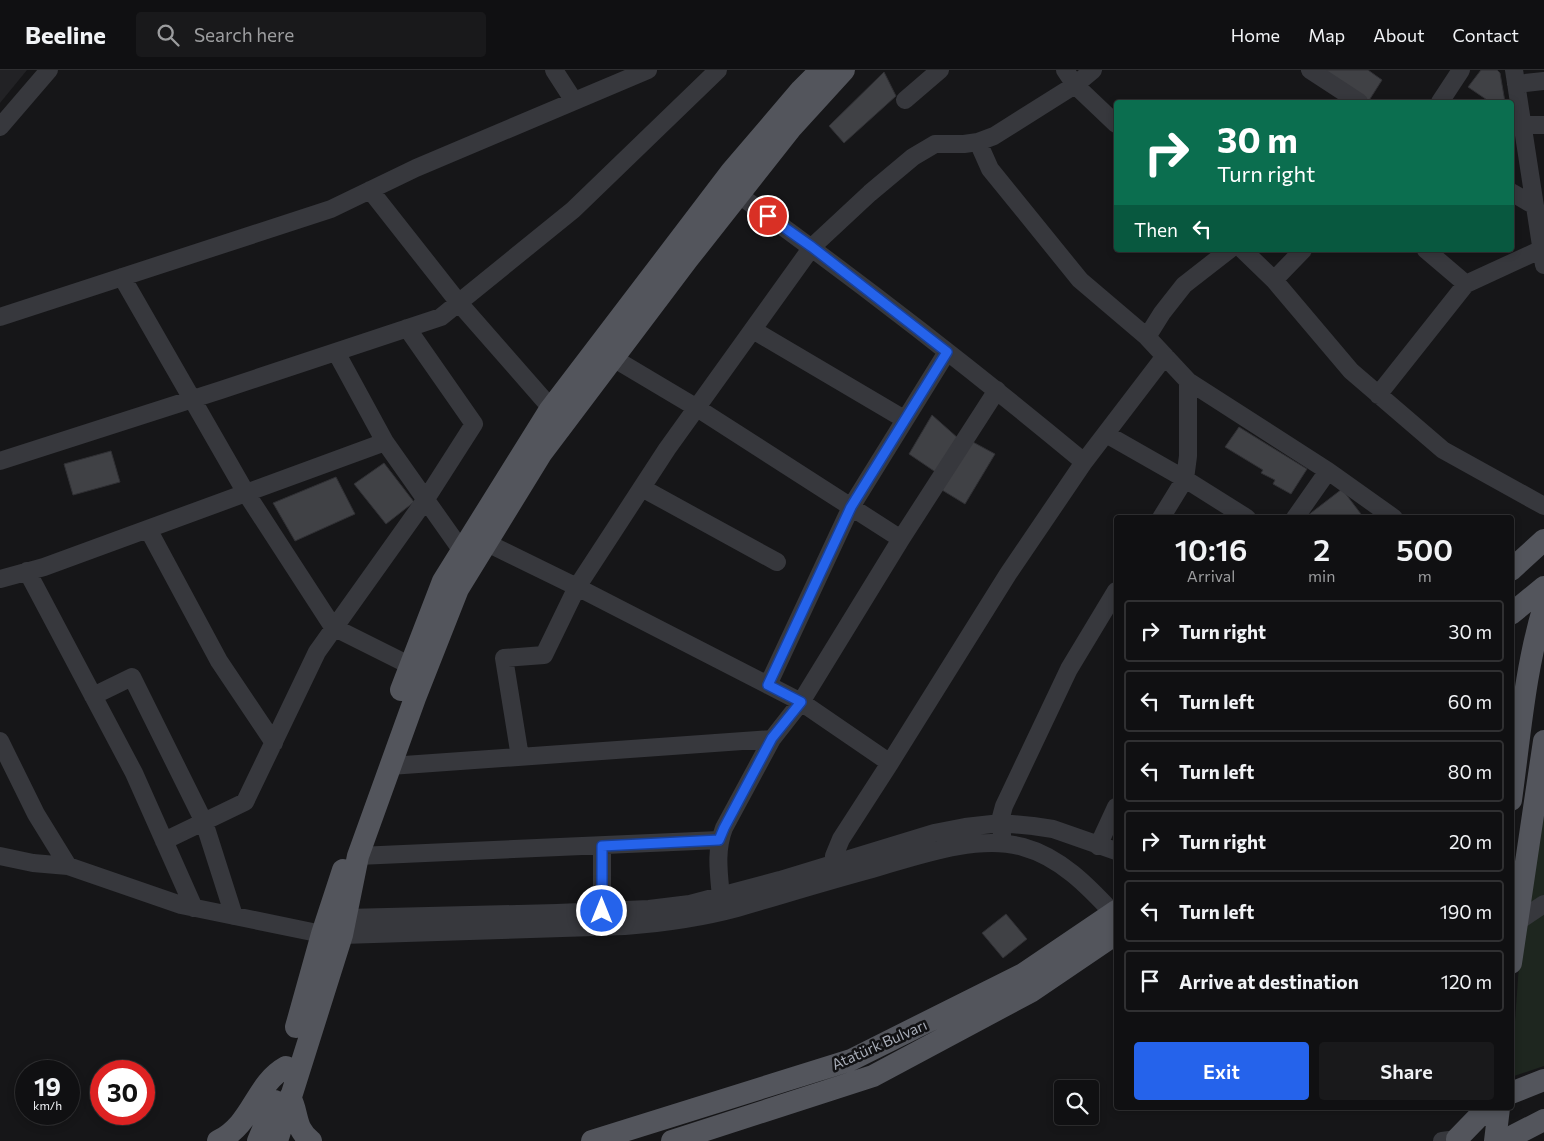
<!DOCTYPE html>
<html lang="en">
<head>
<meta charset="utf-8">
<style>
  body { margin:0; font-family:Commissioner,sans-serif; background:#19191b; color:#f1f3f6; height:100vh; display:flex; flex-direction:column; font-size:19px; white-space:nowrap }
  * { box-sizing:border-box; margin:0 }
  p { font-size:16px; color:#9c9d9f }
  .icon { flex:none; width:28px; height:28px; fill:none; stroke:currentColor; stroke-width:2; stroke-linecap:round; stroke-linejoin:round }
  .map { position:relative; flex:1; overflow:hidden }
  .side { position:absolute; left:1114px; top:445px; width:400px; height:595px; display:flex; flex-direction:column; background:#101012; border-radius:5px; box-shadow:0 2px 8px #0003,0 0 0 1px #303032 }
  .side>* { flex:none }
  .top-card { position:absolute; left:1114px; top:30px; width:400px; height:152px; border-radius:5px; box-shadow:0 2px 8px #0003,0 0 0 1px #303032; background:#0b6e4f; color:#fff; overflow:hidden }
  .buttons { position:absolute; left:1054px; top:1010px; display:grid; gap:10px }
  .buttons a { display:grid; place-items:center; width:45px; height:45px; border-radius:5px; background:#101012; box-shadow:0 2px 8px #0003,0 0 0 1px #303032; font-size:25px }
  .speed { position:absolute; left:15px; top:990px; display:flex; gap:10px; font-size:25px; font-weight:700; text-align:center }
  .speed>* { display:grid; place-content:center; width:65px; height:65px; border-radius:50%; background:#101012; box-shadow:0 2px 8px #0003,0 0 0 1px #303032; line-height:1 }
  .speed small { font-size:12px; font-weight:400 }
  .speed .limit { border:8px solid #d22; background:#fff; color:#111 }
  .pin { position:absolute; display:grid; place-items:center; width:42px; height:42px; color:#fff; margin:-21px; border:2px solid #fff; border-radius:50%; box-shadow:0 1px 5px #0007 }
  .me { position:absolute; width:55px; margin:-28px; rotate:0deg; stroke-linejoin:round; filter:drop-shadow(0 0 4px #0008) }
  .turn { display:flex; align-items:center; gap:18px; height:105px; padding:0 20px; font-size:22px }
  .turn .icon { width:65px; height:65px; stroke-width:2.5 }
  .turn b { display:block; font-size:35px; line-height:42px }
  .then { display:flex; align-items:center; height:48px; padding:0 20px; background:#0003; gap:10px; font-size:19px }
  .eta { display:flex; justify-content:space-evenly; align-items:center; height:85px; text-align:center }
  .eta b { font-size:30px; font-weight:600; line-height:35px }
  .cta { display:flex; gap:10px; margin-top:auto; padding:10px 20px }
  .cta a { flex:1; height:58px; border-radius:5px; background:#2563eb; color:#fff; font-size:20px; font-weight:600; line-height:58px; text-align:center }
  .cta a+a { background:#19191b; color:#f1f3f6 }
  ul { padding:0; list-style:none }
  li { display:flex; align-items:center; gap:15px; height:62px; margin:0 10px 8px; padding:0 10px; border:2px solid #303032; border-radius:5px }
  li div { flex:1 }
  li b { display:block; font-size:19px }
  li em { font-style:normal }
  header { display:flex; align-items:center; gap:30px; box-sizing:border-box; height:70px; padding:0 25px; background:#101012; border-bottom:1px solid #303032 }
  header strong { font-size:24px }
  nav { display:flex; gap:28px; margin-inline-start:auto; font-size:18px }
  .search { width:350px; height:45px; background:#19191b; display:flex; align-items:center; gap:12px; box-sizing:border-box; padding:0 18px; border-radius:5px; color:#9c9d9f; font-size:19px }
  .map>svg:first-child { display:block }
  .built { fill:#222225 }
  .green { fill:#1e261f }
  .building { fill:#404145; stroke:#303034 }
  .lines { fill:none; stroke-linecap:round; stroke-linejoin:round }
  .minor { stroke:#37383d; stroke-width:18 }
  .major { stroke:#53555c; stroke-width:22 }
  .route-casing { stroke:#184099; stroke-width:12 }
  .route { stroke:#2563eb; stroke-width:9 }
  .labels { text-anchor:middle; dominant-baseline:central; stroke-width:5; stroke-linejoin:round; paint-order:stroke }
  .street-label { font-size:15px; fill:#a8adb8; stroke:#111113 }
</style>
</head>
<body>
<header>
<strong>Beeline</strong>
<div class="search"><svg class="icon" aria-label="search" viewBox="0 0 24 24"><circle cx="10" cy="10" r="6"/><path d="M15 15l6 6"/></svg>Search here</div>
<nav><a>Home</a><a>Map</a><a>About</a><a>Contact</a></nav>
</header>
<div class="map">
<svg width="1544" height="1071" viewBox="0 0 1544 1071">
  <rect width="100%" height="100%" fill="#161618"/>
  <path class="built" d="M0,0H27L0,33Z"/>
  <path class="green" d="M1544,704V996L1511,1007L1524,825Z"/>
  <path class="building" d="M1325,0H1368L1382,10L1368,32Z
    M1481,0H1497L1500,3L1505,32H1490L1468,17Z
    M884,2L896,26L844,73L829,56Z
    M932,345L959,369L937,403L909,384Z
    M1239,357L1307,399L1291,424L1273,414L1275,410L1261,403L1263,400L1225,377Z
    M971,371L995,384L965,434L942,420Z
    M111,381L120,412L73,425L64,394Z
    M384,393L414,432L386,454L354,414Z
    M336,407L355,444L295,471L273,433Z
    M1342,419L1364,448H1308L1307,446Z
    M1006,844L1027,869L1003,888L982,863Z"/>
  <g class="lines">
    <path class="minor" d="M554,0L574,31
      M1065,0L1075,15L1116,54
      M1310,0L1359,32
      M1514,0L1544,195
      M1516,14L1544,11
      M905,30L940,0
      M1440,32L1461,0
      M1523,55H1544
      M0,57L49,0
      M978,72L990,99L1080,210L1147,267L1188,311V386L1185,409L1161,448
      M370,120L459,233L551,338
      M1511,122L1535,136
      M739,125C857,210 972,299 1084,392
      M1243,180L1274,210L1351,301L1443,380L1544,436
      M1426,180L1466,214
      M122,207L246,423L333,557L411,596
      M1274,210L1303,180
      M0,247L331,139L416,98L648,0
      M753,260L904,349
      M1147,267L1162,243L1184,215L1229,180
      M336,282L385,372
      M613,288L697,338L901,469
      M1188,311L1328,401L1394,448
      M1378,325L1466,214L1542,179
      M1106,364L1185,409L1247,448
      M0,391L221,320L441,247L573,140L718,0
      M642,418L777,492
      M1295,448L1328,401
      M148,459L219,591L274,673
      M487,473L577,517L801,632L890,693
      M27,501L134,703L194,838
      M0,509L44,497L385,372L462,481
      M768,615L851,437L947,282
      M93,626L132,607L204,752L234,846
      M0,671L36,744L68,796
      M520,687L504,588L544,585L577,517L667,379L812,177L870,123L913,87L935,74H964L978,72L994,66L1075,15L1093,0
      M390,696L772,669
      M1002,765L1001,747L1004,736L1069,599L1116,521
      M164,771L245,732L317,582L426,429L474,354L407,258
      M1098,776L1116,737
      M0,786L33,793L68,796L181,835L322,864
      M358,786L719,770
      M833,803L834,786L841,769L890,693L1008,504L1084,392L1165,286
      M721,827C719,804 715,781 724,758L772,669L801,632L901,469L997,320
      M602,841V776
      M346,848L557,843L649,839L690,834L780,810L934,763L965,757L1001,753L1033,756L1053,759L1116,781
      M1517,852L1544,834
      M342,865L625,856C663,853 700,848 737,838C782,825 827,811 872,799C917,786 977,764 1023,777C1060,787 1088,816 1113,843
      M1442,1071L1457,1069"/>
    <path class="major" d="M1511,500L1544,470
      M1511,544L1544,517
      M401,620L443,511L549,341L731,102L801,20L821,0
      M1511,730C1520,665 1525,599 1544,536
      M1511,893L1544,671
      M296,957L322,864L343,800
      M1511,1023L1544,1010
      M290,1027C299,1044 294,1058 311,1071
      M1457,1069L1487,1038
      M218,1071C253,1054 255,1014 286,997
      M258,1071L275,1031
      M277,1071L342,865L358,786L415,628L458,519L541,384L688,189L792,57L844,0
      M592,1071L851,990L1023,904L1116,841
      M672,1071L873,1006L1032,921L1116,864
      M1495,1071L1499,1038
      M1503,1071L1544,1050"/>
  </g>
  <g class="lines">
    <g class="route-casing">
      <path id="route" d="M602,841V776L719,770L724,758L772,668L801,632L768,615L851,437L947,282L812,177L768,146"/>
    </g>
    <use href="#route" class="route"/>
  </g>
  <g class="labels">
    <g class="street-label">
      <text transform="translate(879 974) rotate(-24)">Atatürk Bulvarı</text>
    </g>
  </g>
</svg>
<div class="buttons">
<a><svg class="icon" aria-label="search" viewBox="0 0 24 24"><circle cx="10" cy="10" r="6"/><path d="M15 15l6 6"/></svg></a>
</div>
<div class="speed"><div>19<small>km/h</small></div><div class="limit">30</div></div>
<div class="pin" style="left:768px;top:146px;background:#d93025"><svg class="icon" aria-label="arrive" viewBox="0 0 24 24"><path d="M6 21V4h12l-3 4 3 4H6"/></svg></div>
<svg class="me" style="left:602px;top:841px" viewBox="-20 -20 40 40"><circle r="17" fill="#2563eb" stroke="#fff" stroke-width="3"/><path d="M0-11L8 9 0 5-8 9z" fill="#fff"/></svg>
<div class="top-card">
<div class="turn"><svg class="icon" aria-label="right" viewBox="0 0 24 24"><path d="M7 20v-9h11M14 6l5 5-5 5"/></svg><div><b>30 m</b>Turn right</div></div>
<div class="then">Then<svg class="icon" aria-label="left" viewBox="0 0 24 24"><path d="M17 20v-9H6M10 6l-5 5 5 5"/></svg></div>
</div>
<section class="side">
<div class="eta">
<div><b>10:16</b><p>Arrival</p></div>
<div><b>2</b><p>min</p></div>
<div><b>500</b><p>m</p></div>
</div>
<ul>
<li><svg class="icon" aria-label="right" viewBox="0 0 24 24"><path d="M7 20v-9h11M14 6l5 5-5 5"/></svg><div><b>Turn right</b></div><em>30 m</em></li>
<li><svg class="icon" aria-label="left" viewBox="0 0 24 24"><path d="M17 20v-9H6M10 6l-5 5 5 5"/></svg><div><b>Turn left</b></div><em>60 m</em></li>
<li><svg class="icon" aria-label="left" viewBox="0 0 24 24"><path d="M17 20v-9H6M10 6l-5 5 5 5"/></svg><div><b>Turn left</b></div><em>80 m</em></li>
<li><svg class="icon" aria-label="right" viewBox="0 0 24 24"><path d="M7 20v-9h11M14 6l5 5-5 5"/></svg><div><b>Turn right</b></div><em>20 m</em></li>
<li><svg class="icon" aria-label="left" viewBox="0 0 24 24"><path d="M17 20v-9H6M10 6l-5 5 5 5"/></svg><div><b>Turn left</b></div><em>190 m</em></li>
<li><svg class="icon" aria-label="arrive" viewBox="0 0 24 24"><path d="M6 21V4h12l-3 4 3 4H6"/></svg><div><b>Arrive at destination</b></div><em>120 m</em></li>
</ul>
<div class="cta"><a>Exit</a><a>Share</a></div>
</section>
</div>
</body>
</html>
